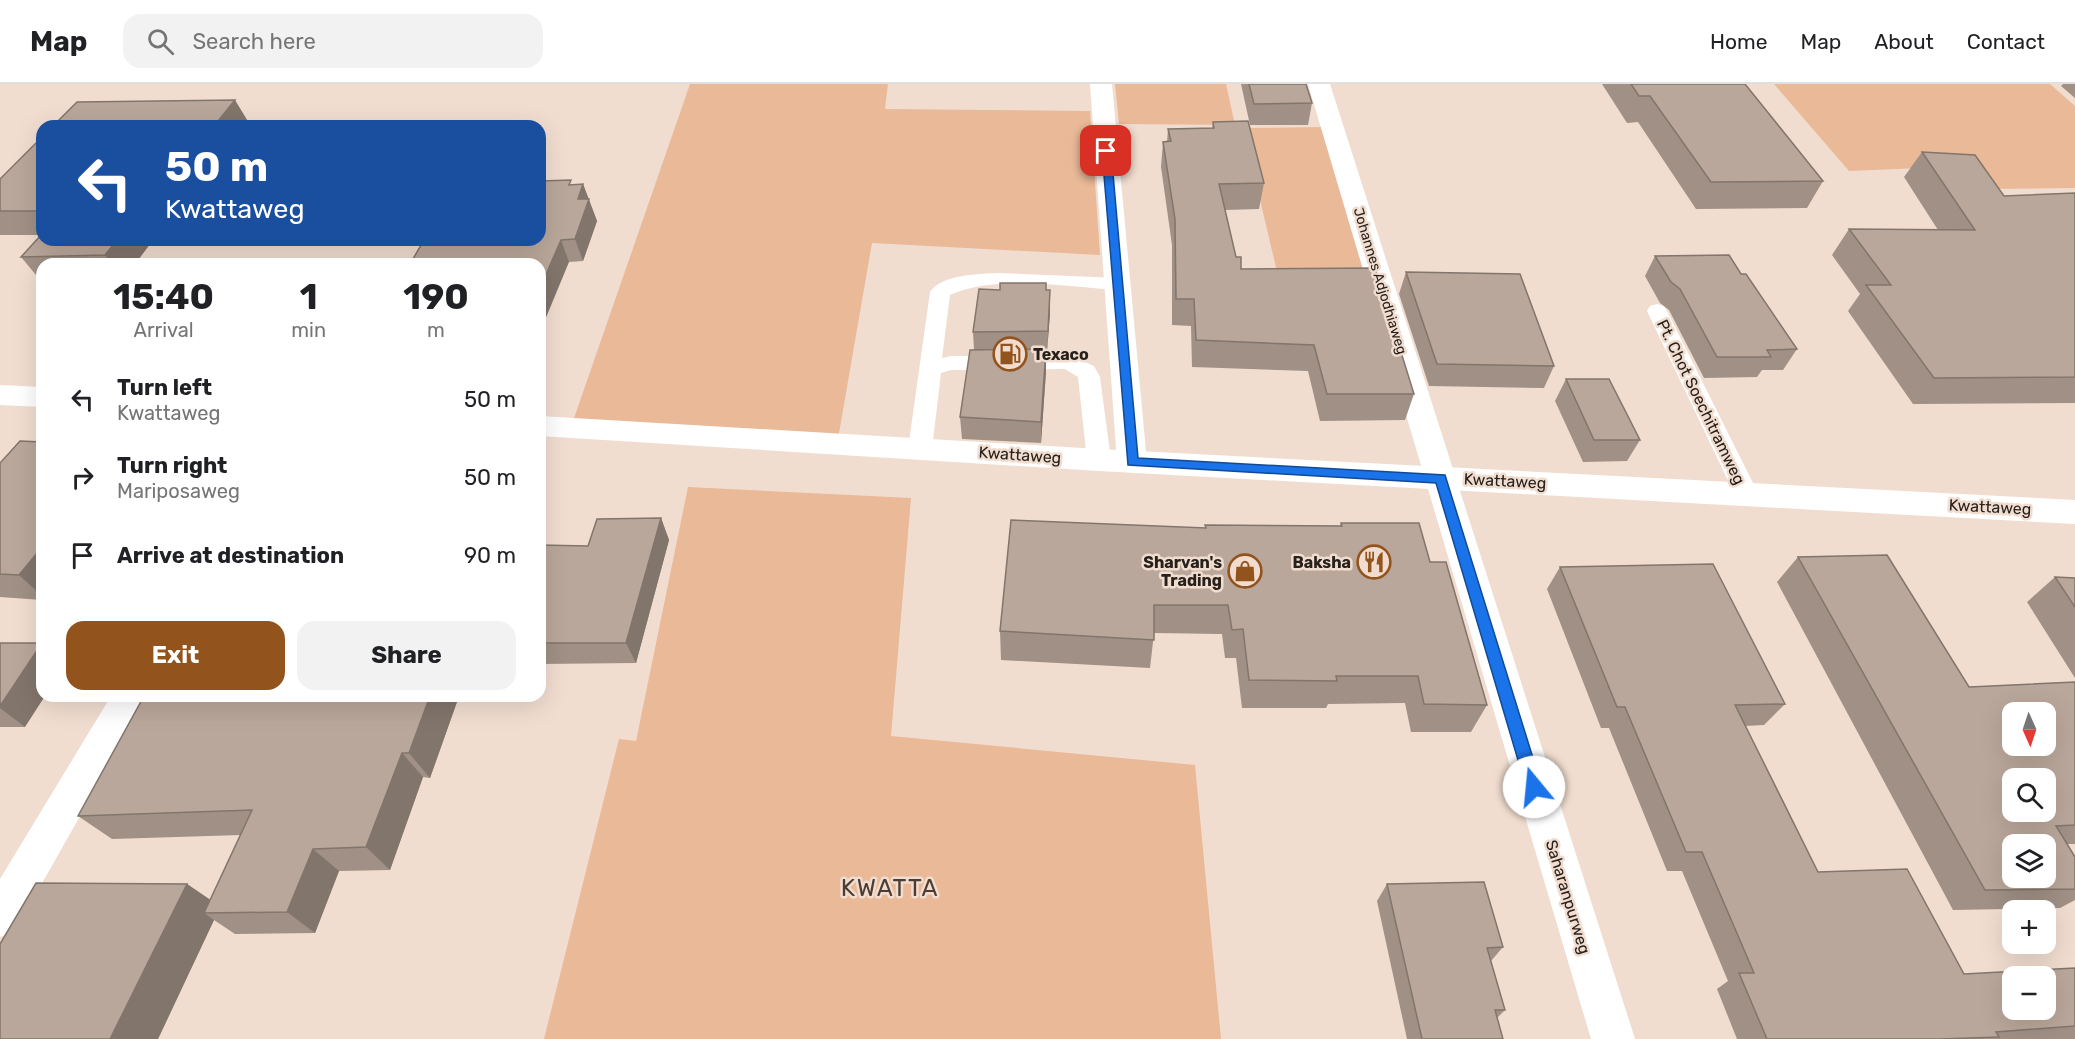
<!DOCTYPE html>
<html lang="en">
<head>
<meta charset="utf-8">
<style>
  body { margin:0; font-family:Rubik,sans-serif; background:#f2f2f2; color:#202124; height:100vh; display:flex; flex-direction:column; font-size:22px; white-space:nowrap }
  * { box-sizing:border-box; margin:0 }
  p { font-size:20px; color:#757577 }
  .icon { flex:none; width:33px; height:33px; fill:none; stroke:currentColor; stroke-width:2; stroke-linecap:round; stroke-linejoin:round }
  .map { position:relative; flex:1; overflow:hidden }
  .side { position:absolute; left:36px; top:174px; width:510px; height:444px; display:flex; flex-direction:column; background:#fff; border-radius:18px; box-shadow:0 6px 24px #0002 }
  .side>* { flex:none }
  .hud { position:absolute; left:36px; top:36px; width:510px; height:126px; border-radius:18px; box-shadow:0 6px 24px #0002; background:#1a4fa0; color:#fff; overflow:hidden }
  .needle { width:39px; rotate:177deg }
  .buttons { position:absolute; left:2002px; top:618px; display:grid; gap:12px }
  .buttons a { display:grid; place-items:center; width:54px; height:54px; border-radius:12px; background:#fff; box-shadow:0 6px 24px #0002; font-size:30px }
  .pin { position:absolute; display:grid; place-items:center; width:51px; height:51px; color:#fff; margin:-26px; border-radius:12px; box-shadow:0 3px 9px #0006 }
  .me { position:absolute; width:66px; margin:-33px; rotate:343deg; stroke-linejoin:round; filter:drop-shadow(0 0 4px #0008) }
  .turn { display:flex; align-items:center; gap:21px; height:126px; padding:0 30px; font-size:27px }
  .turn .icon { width:78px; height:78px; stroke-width:2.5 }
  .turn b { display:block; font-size:42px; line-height:51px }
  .eta { display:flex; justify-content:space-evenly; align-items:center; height:102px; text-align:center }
  .eta b { font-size:36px; font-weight:700; line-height:42px }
  .button { display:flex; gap:12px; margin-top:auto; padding:12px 30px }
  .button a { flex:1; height:69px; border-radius:18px; background:#93531d; color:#fff; font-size:24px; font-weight:700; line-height:69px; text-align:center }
  .button a+a { background:#f2f2f2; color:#202124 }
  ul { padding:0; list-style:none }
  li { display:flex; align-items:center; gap:18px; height:78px; padding:0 30px }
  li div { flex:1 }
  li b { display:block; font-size:22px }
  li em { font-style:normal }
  header { display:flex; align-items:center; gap:36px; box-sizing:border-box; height:84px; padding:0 30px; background:#fff; border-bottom:2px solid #e0e0e0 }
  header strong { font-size:28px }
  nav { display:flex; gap:33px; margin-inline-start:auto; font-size:21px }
  .search { width:420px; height:54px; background:#f2f2f2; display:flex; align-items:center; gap:15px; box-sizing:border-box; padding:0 21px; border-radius:18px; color:#757577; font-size:22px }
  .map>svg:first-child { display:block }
  .green { fill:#e9b998 }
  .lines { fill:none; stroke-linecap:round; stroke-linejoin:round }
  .service { fill:#fff; fill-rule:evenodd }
  .minor { fill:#fff; fill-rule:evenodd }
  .primary { fill:#fff; fill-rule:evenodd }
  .wall { fill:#a09085 }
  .shaded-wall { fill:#82756c }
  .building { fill:#baa79b; stroke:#82756c; stroke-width:1.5; fill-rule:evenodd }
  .route { fill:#1a73e8; stroke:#114b97; stroke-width:1.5 }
  .labels { text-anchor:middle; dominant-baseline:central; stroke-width:5; stroke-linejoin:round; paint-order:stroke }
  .far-street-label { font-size:14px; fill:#27201b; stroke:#f1ddd0 }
  .poi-label { font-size:16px; font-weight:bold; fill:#27201b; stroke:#f1ddd0; text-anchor:end }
  .street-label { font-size:16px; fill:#27201b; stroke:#f1ddd0 }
  .near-quarter-label { font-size:24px; letter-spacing:1.5px; fill:#4c3c31; stroke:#f1ddd0 }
</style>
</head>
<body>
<header>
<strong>Map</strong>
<div class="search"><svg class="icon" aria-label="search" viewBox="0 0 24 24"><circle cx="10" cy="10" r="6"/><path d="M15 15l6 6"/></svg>Search here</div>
<nav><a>Home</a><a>Map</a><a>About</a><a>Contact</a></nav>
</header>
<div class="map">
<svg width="2075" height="955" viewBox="0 0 2075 955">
  <rect width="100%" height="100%" fill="#f1ddd0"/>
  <path class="green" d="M690,0H888L885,25L1090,27L1100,171L872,159L838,355L573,337Z
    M1115,0H1226L1235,41L1119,40Z
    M1774,0H2050L2075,22V104L1989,105L1969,82L1849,87Z
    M1323,43L1367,195L1279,196L1243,44Z
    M688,403L911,414L891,652L1195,681L1221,955H544L619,655L636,657Z"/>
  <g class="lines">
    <path class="service" d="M999,189L1118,194L1125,196L1128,200L1125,204L1118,206C1068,203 996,190 950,211L942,274L951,272L1069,271L1094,282L1100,293L1111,376L1107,382L1099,385L1091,382L1087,376L1078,293L1065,285L951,286L941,289L932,365L928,371L920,373L912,371L908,365L930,208C942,190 980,190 999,189Z
      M1657,220L1664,222L1667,227L1758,409L1755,415L1746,418L1737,415L1734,409L1647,227L1650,222Z"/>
    <path class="minor" d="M1090,0H1112L1147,378L1143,386L1132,389L1121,386L1117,378Z
      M1308,0H1330L1635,955H1591Z
      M111,612H148L15,847L0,853V795Z"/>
    <path class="primary" d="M0,301L42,303V323L0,321Z
      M540,332L1099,365L2075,416V440L1099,387L540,352Z"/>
  </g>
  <path class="wall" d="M1241,0H1306L1312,19L1308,41H1250Z
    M1602,0H1745L1823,97L1807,124L1696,125L1638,38L1627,39Z
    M2063,0H2075V14L2061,2Z
    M1213,38L1264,99L1259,125L1225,126L1236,173L1241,185L1414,310L1405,336L1320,337L1308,287L1192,283L1191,242L1172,241V161L1161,83L1163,58H1167L1168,45L1212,44Z
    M42,53V156H153L135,180H42V197H41L21,173L41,151H0V95Z
    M1922,68L2004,112L2075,109V319L1913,320L1848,227L1860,210L1832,171L1849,145L1938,146L1904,93Z
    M583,100L597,137L583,177L569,178L424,156L573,101Z
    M1655,172L1741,190L1797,265L1783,286H1762L1757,293L1704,294L1669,226L1660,219L1645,192Z
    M1406,188L1554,282L1544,304L1429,302L1399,210Z
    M1046,206H1050V228L1047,269H1046V287L1041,359L962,355L960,333L974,266L973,248Z
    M1566,295L1640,356L1627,377L1583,378L1555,317Z
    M42,358V516L0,513V379Z
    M661,434L669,456L636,579L540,580V461L588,462Z
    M1341,439L1430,478L1487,621L1471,648H1411L1405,619L1328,620L1326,624H1242L1236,574H1225L1222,550L1154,549L1150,584L1001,576L1000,547L1205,444V441L1340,442Z
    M1798,473L1969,603L2075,598V760H2067L2075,773V816L2060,824L1953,826L1777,498Z
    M1560,483L1785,620L1764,641L1745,642L1818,788L1964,890L2075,884V955H1737L1717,905L1728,897L1682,787H1667L1609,644H1601L1547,505Z
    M2055,493L2075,494V594L2027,518Z
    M0,559L25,643H0Z
    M144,612H455L458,615L430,694L423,693L390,786L339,787L315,849L235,850L214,836L158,955L187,800L210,816L241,751L112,755L78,732Z
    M1387,800L1503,863L1491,877L1505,926L1497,934L1503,955H1407L1377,817Z"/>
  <path class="shaded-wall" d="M235,16L249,39L246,42H214Z
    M583,100L597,137L583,177L575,155L578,115Z
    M117,156H153L135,180H112L105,171Z
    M561,156L569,178L540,248V204Z
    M1050,206V228L1047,269L1048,247Z
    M1046,265V287L1041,359V338Z
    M661,434L669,456L636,579L626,559Z
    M42,463V512L19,491Z
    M42,559V612H45L25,643L0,624V622Z
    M430,612H455L458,615L430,694L409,669Z
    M402,669L423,693L390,786L366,763Z
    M313,765L339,787L315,849L287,828Z
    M187,800L221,823L204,829L214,836L158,955H110Z"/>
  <path class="building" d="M1249,0H1306L1312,19L1254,20Z
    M1631,0H1745L1823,97L1711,98L1650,12H1639Z
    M235,16L214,42H53L77,18Z
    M1248,37L1264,99L1219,100L1236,173H1241V185L1375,184L1414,310H1327L1314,261L1196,256L1194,215H1176L1175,135L1163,58L1171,57L1168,45L1214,44L1213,38Z
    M42,53V127H0V95Z
    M1922,68L1975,71L2004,112L2075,109V293L1934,294L1866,201H1891L1849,145L1975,146Z
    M571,96L569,101L583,100L578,115H589L575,155L561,156L540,204V180H410L424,156H540V97Z
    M42,150V156H117L105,171L21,173Z
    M1729,171L1741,190H1746L1797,265L1767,266L1771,273H1717L1680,205L1671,198L1655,172Z
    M1406,188L1520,190L1554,282L1437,280Z
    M1000,199H1046V206H1050L1048,247L973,248L979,205L1000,206Z
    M1046,265L1041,338L960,333L970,266Z
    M1566,295H1609L1640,356H1594Z
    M20,357L42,358V463L19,491L0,490V379Z
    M661,434L626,559H540V461L588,462L597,435Z
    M1011,436L1206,444L1205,441L1342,442L1341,439H1419L1430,478H1446L1487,621L1424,620L1418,592H1336L1337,597L1249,596L1243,545L1232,546L1228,521H1154V556L1000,547Z
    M1887,471L1969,603L2075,598V741L2056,742L2075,773V805L1985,806L1798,473ZM2013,628H2046V662H2013ZM2013,694H2046V728H2013ZM2013,760H2046V794H2013Z
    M1713,480L1785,620L1735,621L1818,788L1907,785L1964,890L2075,884V942L1996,948L1999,953L1940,955H1767L1739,889H1754L1702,768H1686L1625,623H1617L1560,483ZM2013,892H2046V926H2013Z
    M2055,493L2075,494V523Z
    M0,559H42L0,622Z
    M144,612H430L409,669H402L366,763L313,765L287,828L204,829L252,726L78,732Z
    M1484,798L1503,863L1487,864L1505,926H1495L1503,955H1422L1387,800Z
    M36,799L187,800L110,955H0V860Z"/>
  <path class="route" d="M1106,64L1111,67L1138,374L1445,391L1542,703L1540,708H1528L1526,703L1436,399L1128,381L1102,67Z"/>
  <defs>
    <g id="fuel-ring" transform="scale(1.725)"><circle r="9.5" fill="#f1ddd0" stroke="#93531d" stroke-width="1.5"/><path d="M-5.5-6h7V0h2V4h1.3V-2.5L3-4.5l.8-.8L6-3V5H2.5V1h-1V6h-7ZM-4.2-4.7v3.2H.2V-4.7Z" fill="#93531d"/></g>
    <g id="restaurant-ring" transform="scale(1.725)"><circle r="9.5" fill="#f1ddd0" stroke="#93531d" stroke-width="1.5"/><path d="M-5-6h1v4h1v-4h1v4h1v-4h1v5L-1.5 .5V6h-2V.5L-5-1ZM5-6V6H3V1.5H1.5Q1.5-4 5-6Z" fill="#93531d"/></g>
    <g id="shop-ring" transform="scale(1.725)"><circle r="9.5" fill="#f1ddd0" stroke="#93531d" stroke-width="1.5"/><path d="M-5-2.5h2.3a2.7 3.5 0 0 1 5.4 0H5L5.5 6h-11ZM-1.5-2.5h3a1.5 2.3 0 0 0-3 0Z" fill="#93531d"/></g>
  </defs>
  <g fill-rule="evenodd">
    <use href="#fuel-ring" x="1010" y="270"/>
    <use href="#restaurant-ring" x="1374" y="478"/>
    <use href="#shop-ring" x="1245" y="487"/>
  </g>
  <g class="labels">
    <g class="far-street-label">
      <text transform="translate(1380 197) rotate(73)">Johannes Adjodhiaweg</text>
    </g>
    <g class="poi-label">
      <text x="1033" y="270" text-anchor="start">Texaco</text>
      <text x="1222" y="478">Sharvan's<tspan x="1222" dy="18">Trading</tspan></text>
      <text x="1351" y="478">Baksha</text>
    </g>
    <g class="street-label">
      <text transform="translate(1701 318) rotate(64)">Pt. Chot Soechitramweg</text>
      <text transform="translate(1020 371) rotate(4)">Kwattaweg</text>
      <text transform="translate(1505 397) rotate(3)">Kwattaweg</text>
      <text transform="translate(1990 423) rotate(3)">Kwattaweg</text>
      <text transform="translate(1568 813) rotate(73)">Saharanpurweg</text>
    </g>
    <g class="near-quarter-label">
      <text x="890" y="804">KWATTA</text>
    </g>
  </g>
</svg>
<div class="buttons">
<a><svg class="needle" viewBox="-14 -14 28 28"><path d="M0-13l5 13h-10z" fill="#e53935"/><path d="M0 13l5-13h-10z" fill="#757577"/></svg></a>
<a><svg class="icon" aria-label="search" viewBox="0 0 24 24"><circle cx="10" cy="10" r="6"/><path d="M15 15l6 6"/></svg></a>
<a><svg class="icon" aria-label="layers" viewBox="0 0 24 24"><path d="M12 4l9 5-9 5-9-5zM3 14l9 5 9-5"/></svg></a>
<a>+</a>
<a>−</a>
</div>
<div class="pin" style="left:1106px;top:67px;background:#d93025"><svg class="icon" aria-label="arrive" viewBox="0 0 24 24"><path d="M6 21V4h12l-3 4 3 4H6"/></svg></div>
<svg class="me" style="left:1534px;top:703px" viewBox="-20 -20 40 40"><circle r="19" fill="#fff"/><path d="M0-13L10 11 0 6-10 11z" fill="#1a73e8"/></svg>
<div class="hud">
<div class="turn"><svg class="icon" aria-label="left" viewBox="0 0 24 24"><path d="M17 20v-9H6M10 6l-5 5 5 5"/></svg><div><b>50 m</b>Kwattaweg</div></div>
</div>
<section class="side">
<div class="eta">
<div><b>15:40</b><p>Arrival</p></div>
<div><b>1</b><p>min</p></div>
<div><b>190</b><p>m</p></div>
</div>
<ul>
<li><svg class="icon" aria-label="left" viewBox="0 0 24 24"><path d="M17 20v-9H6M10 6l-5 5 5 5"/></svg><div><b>Turn left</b><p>Kwattaweg</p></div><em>50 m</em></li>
<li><svg class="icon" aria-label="right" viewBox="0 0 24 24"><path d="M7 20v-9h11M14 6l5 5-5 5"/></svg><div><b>Turn right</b><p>Mariposaweg</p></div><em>50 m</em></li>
<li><svg class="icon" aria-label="arrive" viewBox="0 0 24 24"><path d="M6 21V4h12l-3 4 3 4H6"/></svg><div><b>Arrive at destination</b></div><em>90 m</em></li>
</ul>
<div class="button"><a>Exit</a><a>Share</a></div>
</section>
</div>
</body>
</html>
